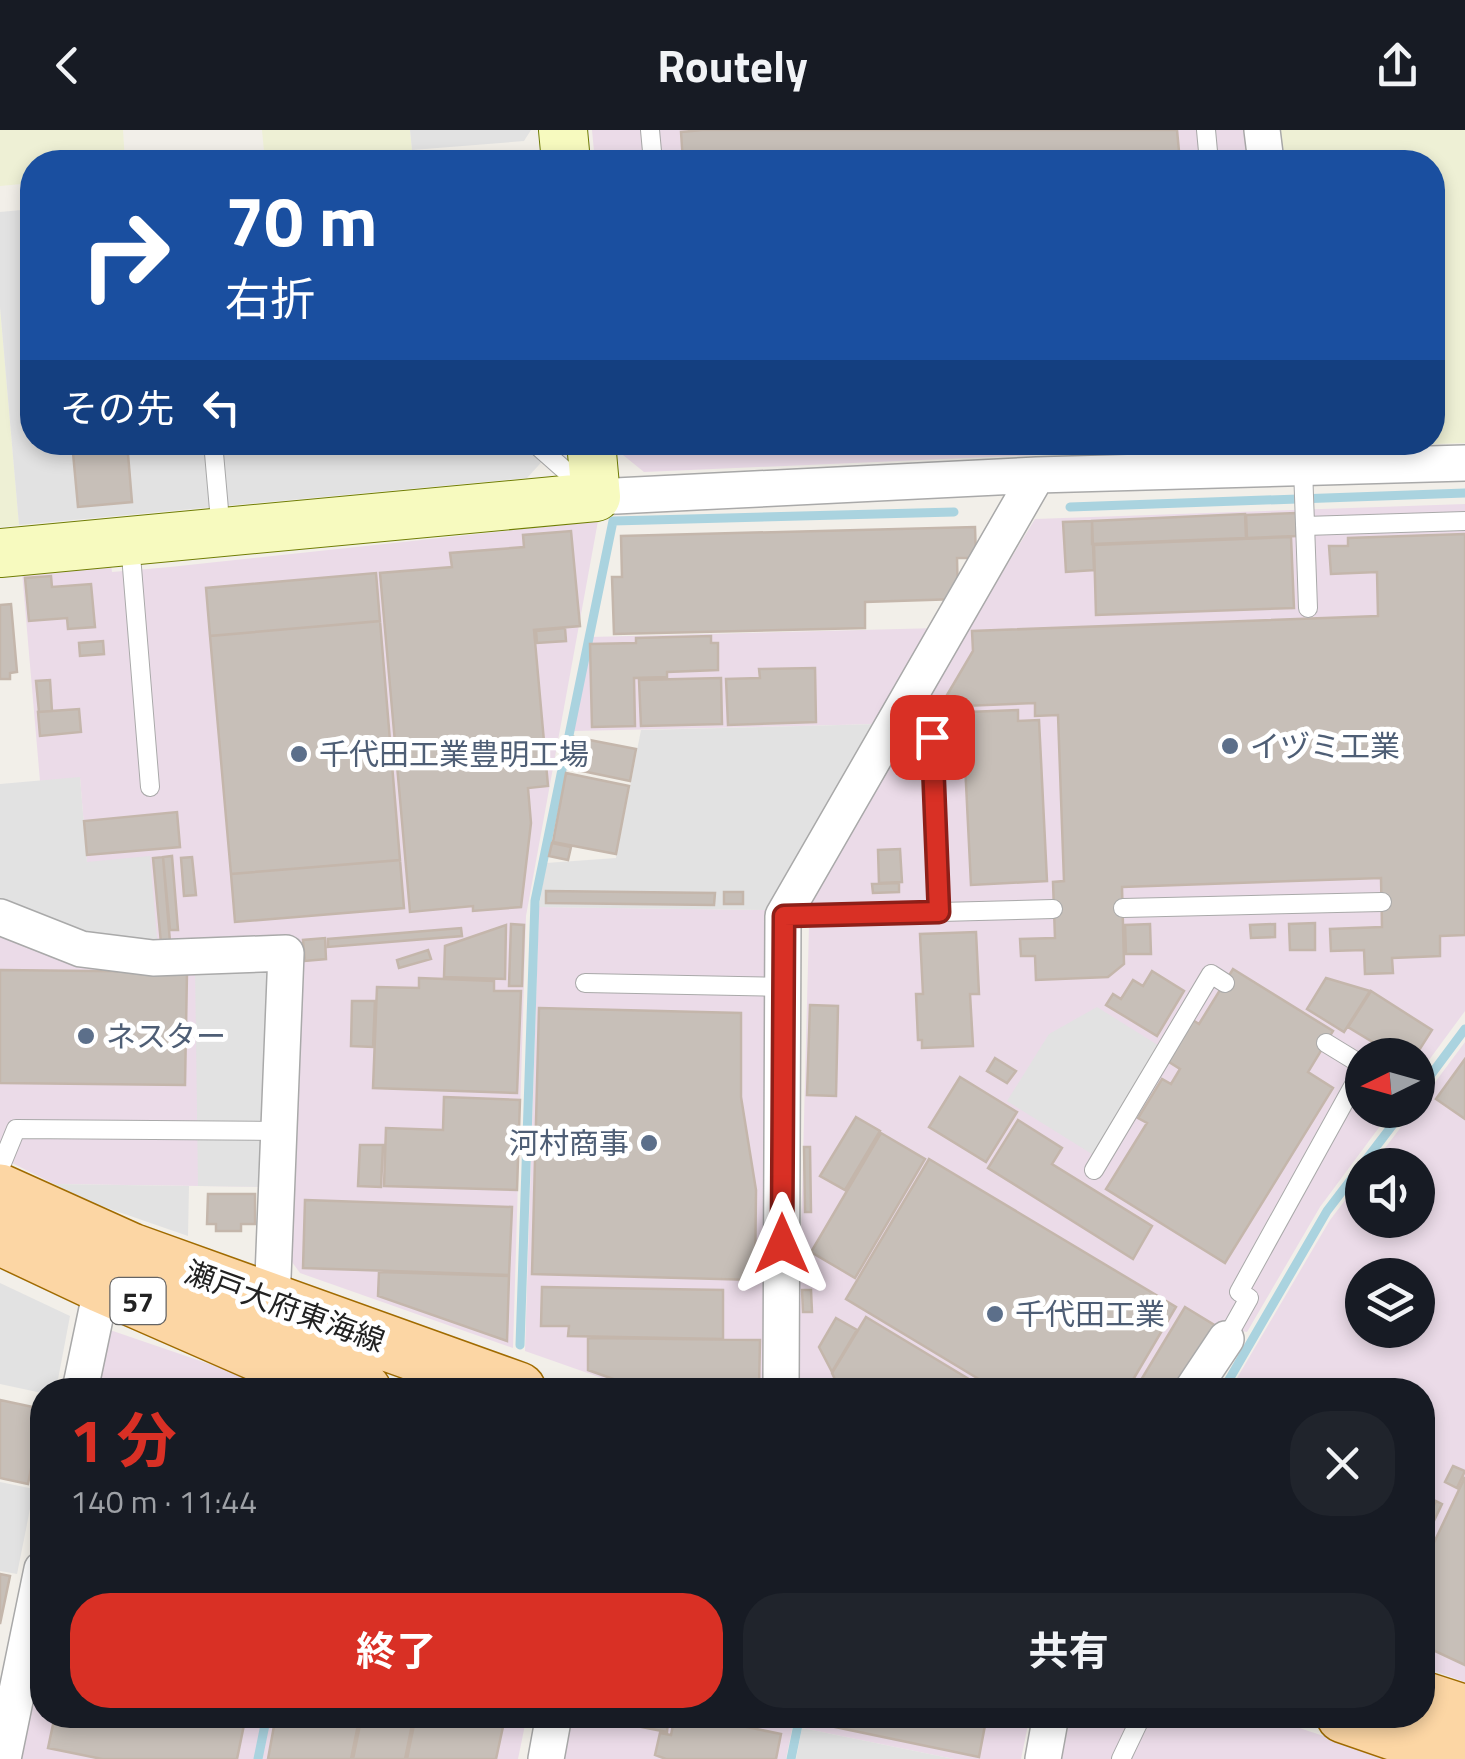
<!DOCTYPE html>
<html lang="ja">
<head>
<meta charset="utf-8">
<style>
  body { margin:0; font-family:"Titillium Web","Noto Sans JP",sans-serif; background:#20242c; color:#f1f3f6; height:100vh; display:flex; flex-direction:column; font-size:38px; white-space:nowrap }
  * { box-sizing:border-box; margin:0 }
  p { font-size:32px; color:#9ea1a6 }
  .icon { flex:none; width:55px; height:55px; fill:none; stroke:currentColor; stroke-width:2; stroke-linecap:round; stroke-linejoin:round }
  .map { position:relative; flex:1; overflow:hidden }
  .side { position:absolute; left:30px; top:1248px; width:1405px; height:350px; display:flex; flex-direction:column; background:#171b24; border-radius:40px; box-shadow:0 5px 15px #0003 }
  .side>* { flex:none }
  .hud { position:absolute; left:20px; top:20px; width:1425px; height:305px; border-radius:40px; box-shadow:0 5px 15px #0003; background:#1a4fa0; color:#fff; overflow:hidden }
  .needle { width:65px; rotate:265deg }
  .buttons { position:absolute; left:1345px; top:908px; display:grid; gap:20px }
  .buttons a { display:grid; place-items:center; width:90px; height:90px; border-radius:50%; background:#171b24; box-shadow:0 5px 15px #0003; font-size:50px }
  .pin { position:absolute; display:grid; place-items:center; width:85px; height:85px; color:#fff; margin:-42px; border-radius:20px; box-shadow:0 5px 15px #0006 }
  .me { position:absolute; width:110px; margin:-55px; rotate:0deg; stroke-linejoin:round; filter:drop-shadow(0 0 8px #0008) }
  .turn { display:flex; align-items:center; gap:35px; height:210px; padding:0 40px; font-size:45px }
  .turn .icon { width:130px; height:130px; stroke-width:2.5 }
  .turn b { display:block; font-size:70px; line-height:85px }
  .then { display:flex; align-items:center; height:95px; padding:0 40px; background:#0003; gap:20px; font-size:38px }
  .round { display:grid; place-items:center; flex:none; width:105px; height:105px; border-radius:40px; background:#20242c }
  .head { display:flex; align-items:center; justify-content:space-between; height:170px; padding:0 40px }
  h1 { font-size:60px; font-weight:700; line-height:75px; color:#d93025 }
  .button { display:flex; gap:20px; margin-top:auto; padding:20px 40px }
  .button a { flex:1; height:115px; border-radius:40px; background:#d93025; color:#fff; font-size:40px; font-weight:700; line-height:115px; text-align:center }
  .button a+a { background:#20242c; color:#f1f3f6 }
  header { display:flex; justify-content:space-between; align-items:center; height:130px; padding:0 40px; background:#171b24; font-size:45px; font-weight:700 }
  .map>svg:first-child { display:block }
  .industrial { fill:#ebdbe8; fill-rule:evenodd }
  .farmland { fill:#eef0d5 }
  .parking { fill:#e2e2e2 }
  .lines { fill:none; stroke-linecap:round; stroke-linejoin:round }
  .stream { stroke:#aad3df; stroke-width:9 }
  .building { fill:#c7bfb8; stroke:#c4b6ab; stroke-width:2.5 }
  .lane-casing { stroke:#a9a9a9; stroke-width:20 }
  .street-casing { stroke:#a9a9a9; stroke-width:38 }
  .secondary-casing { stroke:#707d05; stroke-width:50 }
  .primary-casing { stroke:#a06b00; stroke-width:58 }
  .lane { stroke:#fff; stroke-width:18 }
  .street { stroke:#fff; stroke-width:35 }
  .secondary { stroke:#f7fabf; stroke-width:48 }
  .primary { stroke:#fcd6a4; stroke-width:55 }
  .route-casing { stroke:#8d1f18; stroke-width:25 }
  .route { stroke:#d93025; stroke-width:18 }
  .service-dot { fill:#5c6f8a; stroke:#fff; stroke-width:4 }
  .labels { text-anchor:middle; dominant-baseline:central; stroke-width:10; stroke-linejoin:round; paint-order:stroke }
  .shield { fill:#fff; stroke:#646464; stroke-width:2.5 }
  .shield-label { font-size:28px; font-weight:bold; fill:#222 }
  .service-label { font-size:30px; fill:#4e5e75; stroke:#fff; text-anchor:start }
  .street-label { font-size:30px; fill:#222; stroke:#fff }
</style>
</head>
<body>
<header><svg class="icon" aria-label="back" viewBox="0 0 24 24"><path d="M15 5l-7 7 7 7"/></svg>Routely<svg class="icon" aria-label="share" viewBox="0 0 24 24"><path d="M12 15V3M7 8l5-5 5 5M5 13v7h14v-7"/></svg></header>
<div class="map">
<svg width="1465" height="1629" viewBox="0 0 1465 1629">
  <rect width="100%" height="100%" fill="#f2efe9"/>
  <path class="industrial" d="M592,0H1251L1254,32H595Z
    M622,313V312L1271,313L1268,315L644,342L623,325Z
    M1465,374V881L1418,945V925H1362V980H1392L1320,1077L1247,1202L1220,1197L1181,1260H797L810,757L1035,389Z
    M598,391L526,786L513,1218L300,1143L292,1132L287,1076L295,808L158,820L87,732L80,648L40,651L22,442L111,435L112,442L170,437Z
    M939,498L881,594L574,601L590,507Z
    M539,777L770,780L764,1260H636L525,1221Z
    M0,801L271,835L269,1057L54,1054L0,1027Z
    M1465,912V1552L1423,1537L1422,1260H1230L1330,1090L1362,1048V1090H1418V1035H1372L1414,980H1418V975ZM1362,1145H1418V1200H1362Z
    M110,1200L285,1260H92L103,1202Z
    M42,1509V1585H527L518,1629H19Z
    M572,1585H795L786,1629H563Z
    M805,1585H1030L1021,1629H954L802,1598Z
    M1070,1585H1260L1393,1629H1062Z"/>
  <path class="farmland" d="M0,0H123L125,32H32V53L0,56Z
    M262,0H410L412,20L265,32Z
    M1271,0H1465V313L1316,318L1309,313L1432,312V32H1274Z
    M0,177L19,395L0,397Z"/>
  <path class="parking" d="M410,0H531L524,11L412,20Z
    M32,79V312L559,313L527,348L19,395L0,177V82Z
    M881,594L770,780L539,777L546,733L616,728L641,600Z
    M80,647L87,732L150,726L158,820L85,806L0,772V654Z
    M271,835L269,1057L198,1056L195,836Z
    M1097,877L1161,917L1095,1026L1007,971L1049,904Z
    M54,1054L189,1056L188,1106L90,1072Z
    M0,1153L70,1186L56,1260H42V1263L0,1254Z
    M0,1352L34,1359L17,1444L0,1441Z
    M802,1598L954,1629H796Z"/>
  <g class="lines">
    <path class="stream" d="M1070,377L1465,363
      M1418,962L1465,899
      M520,1215L535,771L613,391L954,382
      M1223,1260L1327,1081L1404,980
      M258,1629L267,1585
      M791,1629L800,1585"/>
  </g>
  <path class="building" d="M702,0H1177L1180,32H683L681,2Z
    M72,312H127L132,372L78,377Z
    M1296,383L1297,406L1247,408L1246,385Z
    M1245,384L1246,408L1092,414V391Z
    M1092,391L1094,440L1066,442L1063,392Z
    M975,397L976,428H957L958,469L865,472V498L614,504L612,447H622L621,406Z
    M571,401L580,496L534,500L548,656L528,658L531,693L521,777L473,781V776L410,782L380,443L452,437L450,423L524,417L523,405Z
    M1465,404V805L1440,806V826L1392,828L1393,843L1365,844L1364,820L1331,821L1330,799L1382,797L1381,748L1122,757L1124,834L1108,847L1036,850L1035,826H1021L1020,809L1055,808L1053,752L1064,751L1058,585L1035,586V573L940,577L973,521L972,501L1378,486L1377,442L1331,444L1329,416H1348V408Z
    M1291,407L1294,478L1096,485L1094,415Z
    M376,443L380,491L210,506L206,458Z
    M51,446L52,457L91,454L95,497L68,499L67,488L29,491L25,448Z
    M11,474L17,542L10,543V549H0V475Z
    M380,491L400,730L231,744L210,506Z
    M565,498L566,511L537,513L536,501Z
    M711,506V513H718V540L667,542V547L634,548L635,596L592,597L590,514L636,513V508Z
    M103,511L104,524L80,526L79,513Z
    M815,538L816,592L728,595L726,549L760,548L759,539Z
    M721,548L722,594L641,596L639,550Z
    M50,550L52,581L39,582L36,551Z
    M79,579L81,602L40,606L38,582Z
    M1018,580V591L1039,590L1047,751L971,755L963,593H968V582Z
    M574,607L636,619L630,651L568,638Z
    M566,643L629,656L616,724L553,712Z
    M177,682L180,717L87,725L84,691Z
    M552,713L571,717L568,730L549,726Z
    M900,719L902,752L879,753L878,720Z
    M172,726L178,800H170L163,727Z
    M163,727L170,812L161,813L153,728Z
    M192,727L196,765L184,766L181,728Z
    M400,730L404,778L235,792L231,744Z
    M899,753V762L873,763L872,754Z
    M546,761L715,763L714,775L546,773Z
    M724,762H743V774H724Z
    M1315,793V820H1290L1289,794Z
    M511,794L524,795L522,856H509Z
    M1150,794L1151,824H1126L1125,795Z
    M1275,794V807L1251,808L1250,795Z
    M506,795L505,849L444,847L445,816Z
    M461,798L462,806L328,817V809Z
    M976,802L979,864H970L973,916L922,918V910H918L916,864H923L920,804Z
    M325,808L326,829L305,831L303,810Z
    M428,820L431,829L399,838L397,830Z
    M1233,839L1333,901L1308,942L1333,958L1225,1133L1106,1059L1147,993L1138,988L1162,949L1171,954L1180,939L1166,930L1191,889L1199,894Z
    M0,840L187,842L185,955L0,953Z
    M1152,841L1184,861L1157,906L1106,875L1113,864L1121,869L1133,850L1143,856Z
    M419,848L494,851V861H521L517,963L373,958L377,857L419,858Z
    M1326,848L1370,861L1344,902L1307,879Z
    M1371,861L1432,900L1416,925H1394L1348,897Z
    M352,871H375L373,917L351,916Z
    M810,875L838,876L836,966L807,965Z
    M539,878L741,883V967L756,1060L755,1150L532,1144Z
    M995,928L1016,941L1007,953L987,941Z
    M1465,929V989L1436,969Z
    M960,947L1017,982L986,1032L929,997Z
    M1362,965V980H1381L1375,990L1355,977Z
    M444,967L520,970L517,1060L384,1056L386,998L443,1000Z
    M856,987L880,1001L845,1060L820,1046Z
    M1018,990L1062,1018L1052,1034L1152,1096L1133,1129L988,1038Z
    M881,1003L925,1029L855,1148L811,1122Z
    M360,1015H383L381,1057L358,1056Z
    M804,1017H810L811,1082H805Z
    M929,1029L1176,1177L1127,1260H997L846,1169Z
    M208,1064H255V1094H241V1101H216V1094H207Z
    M305,1070L512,1077L509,1145L303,1138Z
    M379,1142L509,1146L507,1211L378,1166Z
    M542,1157L723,1160V1209L568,1206L569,1196H541Z
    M802,1160H811L812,1182H803Z
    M1185,1177L1216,1196L1177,1260H1135Z
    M866,1187L987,1260H840L832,1243Z
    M836,1188L857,1200L832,1242L819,1217Z
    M588,1208L760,1210L759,1260H644L588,1240Z
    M0,1270L42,1279L39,1295L42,1296V1306L40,1320L35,1319L28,1354L0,1348Z
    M1453,1336L1465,1341L1457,1358L1445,1352Z
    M1465,1347V1535L1422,1515V1438Z
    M1436,1371L1442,1374L1422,1416V1400Z
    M0,1444L10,1446L0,1494Z
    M55,1585H246L237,1629H102L48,1618Z
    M276,1585H360L351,1629H268Z
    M362,1585H414L405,1629H353Z
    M416,1585H468L504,1592L496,1629H407Z
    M612,1585H643L668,1592L667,1602L611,1591Z
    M675,1585H688L781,1604L776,1629H666L655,1625L660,1603L671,1605Z
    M812,1585H987L979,1627L811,1592Z"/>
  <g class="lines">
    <g class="lane-casing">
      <path id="lane" d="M650,0L653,32
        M1206,0L1209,32
        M213,312L221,402
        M533,312L585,358
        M1303,338L1308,478
        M1305,396L1465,391
        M130,413L150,657
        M932,607L939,782
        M1123,778L1382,772
        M784,786L1053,779
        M585,853L783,857
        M1326,913L1362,935
        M0,1038L16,999L279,1001
        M1094,1040L1211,844L1225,853
        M1226,1209L1249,1168L1239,1162L1362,940
        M1121,1629L1142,1585"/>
    </g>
    <g class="street-casing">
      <path id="street" d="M1262,0L1266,32
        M596,367L1037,345L1465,333
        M0,787L81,819L153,828L286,823L272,1172
        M80,1260L102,1155
        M781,1260L783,786L1037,345
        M1192,1260L1226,1209
        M3,1629L42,1439
        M546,1629L554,1585
        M1043,1629L1051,1585"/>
    </g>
    <g class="secondary-casing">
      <path id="secondary" d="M563,0L566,32
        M0,423L596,367L591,312"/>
    </g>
    <g class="primary-casing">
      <path id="primary" d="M0,1062L131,1121L518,1260
        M0,1107L102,1155L278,1232L363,1260
        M1422,1569L1465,1583
        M1344,1585L1465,1627"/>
    </g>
    <use href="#lane" class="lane"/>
    <use href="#street" class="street"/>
    <use href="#secondary" class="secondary"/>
    <use href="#primary" class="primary"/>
  </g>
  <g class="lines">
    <g class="route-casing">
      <path id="route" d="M782,1114L784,786L939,782L932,607"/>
    </g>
    <use href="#route" class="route"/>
  </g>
  <g class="service-dot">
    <circle cx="1230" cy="616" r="10"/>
    <circle cx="299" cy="624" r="10"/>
    <circle cx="86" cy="906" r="10"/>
    <circle cx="649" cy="1013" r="10"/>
    <circle cx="995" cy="1184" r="10"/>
  </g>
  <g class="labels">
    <rect class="shield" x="110.5" y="1148" width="55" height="46" rx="8"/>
    <g class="shield-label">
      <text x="138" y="1171">57</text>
    </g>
    <g class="service-label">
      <text x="1250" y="616">イヅミ工業</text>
      <text x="319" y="624">千代田工業豊明工場</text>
      <text x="106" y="906">ネスター</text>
      <text x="629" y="1013" text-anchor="end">河村商事</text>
      <text x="1015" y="1184">千代田工業</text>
    </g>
    <g class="street-label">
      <text transform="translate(285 1176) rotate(20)">瀬戸大府東海線</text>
    </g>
  </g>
</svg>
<div class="buttons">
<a><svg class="needle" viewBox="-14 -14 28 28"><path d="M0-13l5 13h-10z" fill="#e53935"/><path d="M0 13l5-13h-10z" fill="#9ea1a6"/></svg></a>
<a><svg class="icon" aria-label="sound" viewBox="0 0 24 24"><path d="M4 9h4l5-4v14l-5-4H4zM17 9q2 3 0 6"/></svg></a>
<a><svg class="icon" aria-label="layers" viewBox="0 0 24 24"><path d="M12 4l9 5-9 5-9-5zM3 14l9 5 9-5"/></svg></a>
</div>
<div class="pin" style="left:932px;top:607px;background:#d93025"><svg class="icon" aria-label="arrive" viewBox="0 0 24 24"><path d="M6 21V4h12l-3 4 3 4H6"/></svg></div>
<svg class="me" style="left:782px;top:1114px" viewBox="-20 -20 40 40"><path d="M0-17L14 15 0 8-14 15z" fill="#d93025" stroke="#fff" stroke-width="4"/></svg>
<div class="hud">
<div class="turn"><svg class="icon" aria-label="right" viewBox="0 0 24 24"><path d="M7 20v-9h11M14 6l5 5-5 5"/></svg><div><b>70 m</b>右折</div></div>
<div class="then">その先<svg class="icon" aria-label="left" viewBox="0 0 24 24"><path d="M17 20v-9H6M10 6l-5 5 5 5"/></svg></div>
</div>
<section class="side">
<div class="head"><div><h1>1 分</h1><p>140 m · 11:44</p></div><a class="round"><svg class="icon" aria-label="close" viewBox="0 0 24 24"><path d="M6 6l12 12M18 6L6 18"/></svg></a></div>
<div class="button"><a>終了</a><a>共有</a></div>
</section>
</div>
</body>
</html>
